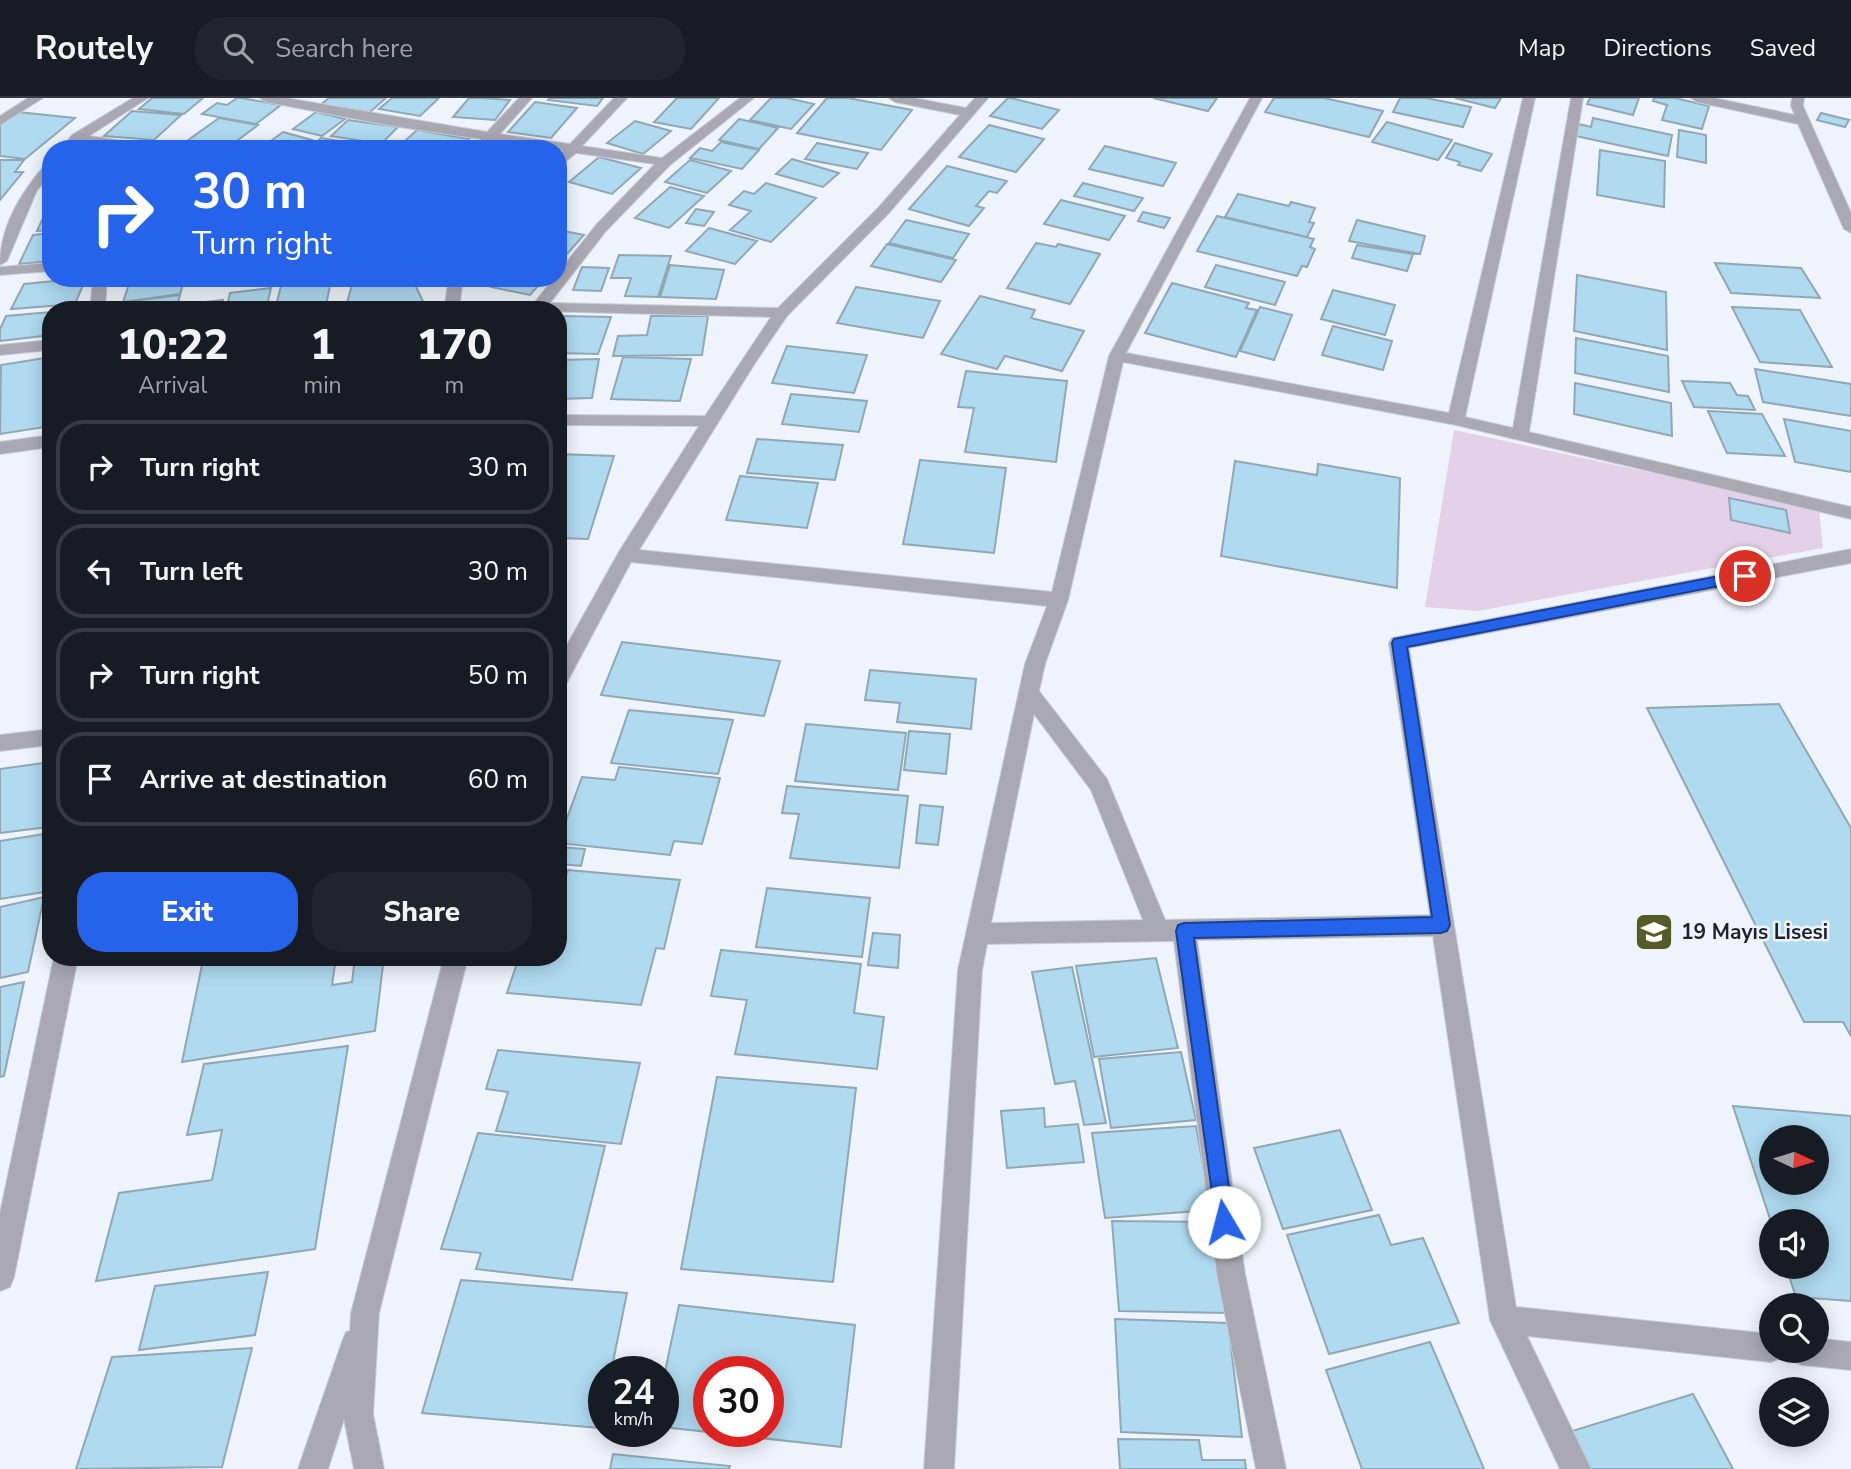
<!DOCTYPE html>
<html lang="en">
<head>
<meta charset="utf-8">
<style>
  body { margin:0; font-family:"Nunito Sans",sans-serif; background:#20242c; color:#f1f3f6; height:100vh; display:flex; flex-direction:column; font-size:26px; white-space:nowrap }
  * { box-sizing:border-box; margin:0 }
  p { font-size:23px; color:#9ea1a6 }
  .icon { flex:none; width:38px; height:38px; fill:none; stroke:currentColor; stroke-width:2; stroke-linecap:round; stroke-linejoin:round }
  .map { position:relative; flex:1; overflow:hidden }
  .side { position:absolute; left:42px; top:203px; width:525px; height:665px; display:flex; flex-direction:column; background:#171b24; border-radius:28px; box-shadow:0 4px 18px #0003 }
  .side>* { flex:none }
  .guide { position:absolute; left:42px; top:42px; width:525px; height:147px; border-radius:28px; box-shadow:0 4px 18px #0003; background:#2563eb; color:#fff; overflow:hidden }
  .needle { width:46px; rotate:94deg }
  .fabs { position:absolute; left:1759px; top:1027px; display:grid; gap:14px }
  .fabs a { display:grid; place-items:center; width:70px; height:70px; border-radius:50%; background:#171b24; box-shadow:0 4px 18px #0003; font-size:35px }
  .speed { position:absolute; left:588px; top:1258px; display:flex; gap:14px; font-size:35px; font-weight:700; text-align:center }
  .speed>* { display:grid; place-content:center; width:91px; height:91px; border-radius:50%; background:#171b24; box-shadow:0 4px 18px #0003; line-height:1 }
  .speed small { font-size:18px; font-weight:400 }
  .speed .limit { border:10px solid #d22; background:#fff; color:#111 }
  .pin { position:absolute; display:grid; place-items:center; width:60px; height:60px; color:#fff; margin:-30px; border:4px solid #fff; border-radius:50%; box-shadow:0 2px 7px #0007 }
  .me { position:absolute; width:77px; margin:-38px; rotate:352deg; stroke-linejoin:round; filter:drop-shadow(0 0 5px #0008) }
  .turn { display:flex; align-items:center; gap:24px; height:147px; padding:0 35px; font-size:32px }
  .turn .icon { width:91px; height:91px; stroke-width:2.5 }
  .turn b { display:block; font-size:49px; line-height:60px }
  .eta { display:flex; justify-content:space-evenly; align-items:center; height:119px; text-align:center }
  .eta b { font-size:42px; font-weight:800; line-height:49px }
  .cta { display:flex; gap:14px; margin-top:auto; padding:14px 35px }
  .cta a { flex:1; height:80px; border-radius:28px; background:#2563eb; color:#fff; font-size:28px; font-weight:800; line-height:80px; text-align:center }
  .cta a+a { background:#20242c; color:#f1f3f6 }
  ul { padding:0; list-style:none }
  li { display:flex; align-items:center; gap:21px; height:94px; margin:0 14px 10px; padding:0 21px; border:4px solid #363941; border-radius:28px }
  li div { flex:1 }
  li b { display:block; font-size:26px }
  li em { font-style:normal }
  header { display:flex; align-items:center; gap:42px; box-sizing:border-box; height:98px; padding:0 35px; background:#171b24; border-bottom:2px solid #363941 }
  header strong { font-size:33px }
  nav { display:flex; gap:38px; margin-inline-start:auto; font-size:24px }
  .search { width:490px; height:63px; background:#20242c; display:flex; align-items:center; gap:18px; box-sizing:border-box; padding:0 24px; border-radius:28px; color:#9ea1a6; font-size:26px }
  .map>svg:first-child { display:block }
  .green { fill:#e4d1e9 }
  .building { fill:#afdaf0; stroke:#91a7b3; stroke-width:2; fill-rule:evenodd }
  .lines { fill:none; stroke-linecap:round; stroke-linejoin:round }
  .minor-casing { stroke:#c9ced6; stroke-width:2 }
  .minor { fill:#aaa9b3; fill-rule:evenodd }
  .route { fill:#2563eb; stroke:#184099; stroke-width:2 }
  .labels { text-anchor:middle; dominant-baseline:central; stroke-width:5; stroke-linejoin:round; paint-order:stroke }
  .poi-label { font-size:21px; font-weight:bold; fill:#1e222a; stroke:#eff4fc; text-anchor:start }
</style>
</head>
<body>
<header>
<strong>Routely</strong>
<div class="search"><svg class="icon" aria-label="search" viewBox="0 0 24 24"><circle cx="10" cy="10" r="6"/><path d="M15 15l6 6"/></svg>Search here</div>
<nav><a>Map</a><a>Directions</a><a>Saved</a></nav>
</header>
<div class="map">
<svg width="1851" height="1371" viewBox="0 0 1851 1371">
  <rect width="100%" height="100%" fill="#eff4fc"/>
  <path class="green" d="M1454,332L1819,411L1823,450L1478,513L1425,509Z"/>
  <path class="building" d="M152,0H203L184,16L139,11Z
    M237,0H241L281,7L256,26L202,16L217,5L227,7Z
    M329,0H386L370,14L320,7Z
    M392,0H439L420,18L379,11Z
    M469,0H482L510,2L495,22L453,19Z
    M549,0H603L597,8L548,2Z
    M677,0H719L691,31L654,24Z
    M771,0H787L814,6L791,31L750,22Z
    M827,0H848L912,12L881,52L797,35Z
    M1008,0H1011L1059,12L1042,31L990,18Z
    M1153,0H1217L1208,13Z
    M1274,0H1324L1383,13L1369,39L1265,14Z
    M1400,0H1426L1471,9L1463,29L1393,14Z
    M1455,0H1501L1495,10Z
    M1590,0H1639L1633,17L1587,6Z
    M1654,0H1675L1709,8L1702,31L1662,22L1667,7L1653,3Z
    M535,4L577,10L551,40L508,34Z
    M132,13L181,17L154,42L104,38Z
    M18,14L75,20L25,61L0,58V27Z
    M316,14L345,21L322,38L293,31Z
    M1821,15L1849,22L1845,29L1817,22Z
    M219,20L258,27L226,51H196L180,48Z
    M1593,20L1672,37L1668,58L1576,38L1579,26L1591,29Z
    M739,21L778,30L759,51L719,42Z
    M348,22L398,29L381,46L331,38Z
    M635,23L671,33L643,56L607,45Z
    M1387,24L1452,42L1438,62L1372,44Z
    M989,27L1044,41L1016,74L959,59Z
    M417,32L469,41L458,51H396Z
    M1679,32L1706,37V65L1677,59Z
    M283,34L312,42L300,51H260Z
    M321,40L372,48L369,51H308Z
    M721,44L759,52L742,71L690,60L700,50L712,53Z
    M817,45L868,55L857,71L805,61Z
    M1455,45L1492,56L1481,73L1458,67L1460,64L1446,60Z
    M1105,48L1176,65L1163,88L1089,71Z
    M1600,52L1665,63L1664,109L1597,97Z
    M599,59L641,70L612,96L569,84Z
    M792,61L839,75L823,89L776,76Z
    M0,62H24L15,74H23L0,102Z
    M690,62L731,73L707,95L665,84Z
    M947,68L1007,83L997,95L989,93L976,108L984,110L969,128L909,111Z
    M766,85L816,100L771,144L730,132L751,113L729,107L744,93L754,96Z
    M1083,85L1143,100L1134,113L1074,98Z
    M670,89L704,98L669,130L635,120Z
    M1238,96L1289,108L1291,104L1315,110L1309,124L1314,125L1307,139L1225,119Z
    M1061,102L1125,118L1109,142L1044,126Z
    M48,109H51V132L37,133Z
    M696,111L714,114L704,128L686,125Z
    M1143,114L1170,120L1164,130L1138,123Z
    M1217,118L1314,141L1310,149L1315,151L1307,169L1302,168L1297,178L1197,153Z
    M906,122L969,136L953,160L889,145Z
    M1357,122L1425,138L1420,156L1349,143Z
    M709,130L757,143L735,166L686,153Z
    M558,132L584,137L558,166Z
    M51,135V163L19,166L33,137Z
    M1036,145L1056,149L1058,146L1100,156L1070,206L1007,190Z
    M887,146L956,162L941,184L871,168Z
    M1357,147L1413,156L1407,173L1352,160Z
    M619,157L671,158L658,199L625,198L631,180H611Z
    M1715,165L1801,170L1820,200L1731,195Z
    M670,167L724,172L716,201L660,199Z
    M1216,167L1285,184L1275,207L1205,189Z
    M582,169L609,170L601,193L573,192Z
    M1577,177L1666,194L1667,252L1574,233Z
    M86,180L75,206L11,211L24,186Z
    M131,180H185L180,196L123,204Z
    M259,180H321L257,187Z
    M390,180H412L427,212H345L353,183Z
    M500,180H545L530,197L491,189Z
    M331,183L325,212H275L281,188Z
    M1172,185L1249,205L1246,210L1257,212L1236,259L1145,235Z
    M856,189L940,203L923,240L837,225Z
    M271,190L266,212H226L230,195Z
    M1333,192L1395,207L1385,237L1321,221Z
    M180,197L176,212H106L108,206Z
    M980,198L1035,212L1031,220L1084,233L1062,273L1005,258L997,271L941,256Z
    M223,202L221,212H196L198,205Z
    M1260,209L1292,217L1274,262L1240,253Z
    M1732,209L1800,212L1832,269L1760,264Z
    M51,214V237L0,243V231L6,218Z
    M561,218L611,219L598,256L558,255V225Z
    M651,218H708L702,257L613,258L618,238L647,237Z
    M1333,228L1392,243L1383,272L1322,257Z
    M1576,240L1668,258L1669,294L1575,275Z
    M787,248L867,257L854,295L772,285Z
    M51,259V328L0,336L1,267Z
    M623,259L691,261L680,303L611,301Z
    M599,261L592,300L558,301V262Z
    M1755,271L1851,286V318L1763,304Z
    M966,273L1067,283L1056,364L965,354L974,310L958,309Z
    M1682,283L1730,285L1737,297L1748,298L1755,312L1694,309Z
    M1575,285L1671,305L1672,338L1574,316Z
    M791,296L867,303L859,334L782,326Z
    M1708,313L1762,316L1785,358L1727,355Z
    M1784,321L1851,333V374L1795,364Z
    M757,341L843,347L835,382L747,375Z
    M558,356L614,358L588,441L558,440Z
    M920,362L1006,370L994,455L903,446Z
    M1235,363L1317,377L1318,366L1400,380L1397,490L1221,458Z
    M740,378L818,385L807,430L726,422Z
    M1729,400L1786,412L1790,435L1731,422Z
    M622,544L780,563L764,618L601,597Z
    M870,572L976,581L971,631L897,624L900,605L865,602Z
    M1779,606L1851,730V938L1843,924H1804L1647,610Z
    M629,612L733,622L718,676L611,665Z
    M806,626L906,635L898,692L795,683Z
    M909,633L950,636L946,676L904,672Z
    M51,664V720L48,729L0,735V671Z
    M619,669L720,680L702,746L674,743L670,757L558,745L582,679L615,682Z
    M787,688L908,698L899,770L790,760L799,716L782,715Z
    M920,707L943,709L938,747L916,745Z
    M51,735V769L44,794L0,801V743Z
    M558,749L585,751L581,768L561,766L558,772Z
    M568,772L680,782L664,851L656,850L641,907L507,895L519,859H558V804Z
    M767,790L870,800L862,859L756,849Z
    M44,799L28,874L0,880V809Z
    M873,835L900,837L898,870L868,867Z
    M721,852L861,866L854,915L884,919L877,971L735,956L747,902L711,898Z
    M253,859H336L332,887L352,884L355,859H384L375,933L182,964L202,867Z
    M1156,860L1178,950L1094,959L1076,868Z
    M1072,869L1106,1025L1084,1027L1075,983L1055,986L1032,874Z
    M24,884L4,978L0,979V889Z
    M348,948L315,1151L96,1183L119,1095L212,1082L222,1032L187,1037L204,966Z
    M498,952L640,965L621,1046L496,1033L508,994L486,991Z
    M1181,954L1196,1022L1111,1030L1099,961Z
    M717,979L856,990L833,1184L681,1171Z
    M1733,1008L1851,1018V1203L1796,1199L1786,1169H1816V1124H1771ZM1771,1040H1816V1085H1771Z
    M1044,1010L1045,1029L1078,1026L1084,1064L1007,1070L1001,1013Z
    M1196,1028L1211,1112L1105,1120L1092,1035Z
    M1340,1032L1372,1112L1283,1131L1254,1050Z
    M478,1035L605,1048L572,1182L476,1171L481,1155L441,1151Z
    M1379,1117L1391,1147L1423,1140L1459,1225L1329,1256L1287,1137Z
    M1112,1123L1215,1124L1228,1215L1119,1213Z
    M268,1174L255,1237L139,1252L155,1188Z
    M461,1182L627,1195L611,1274H604V1311L600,1330L422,1315Z
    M679,1207L855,1227L841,1349L663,1329V1283ZM709,1274H768V1334H709Z
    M1115,1221L1228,1225L1242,1339L1121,1334Z
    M1430,1244L1484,1371H1362L1326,1272Z
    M252,1250L222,1369L76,1371L112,1259Z
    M1693,1296L1733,1371H1591L1572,1333Z
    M1118,1341L1199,1342L1202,1362H1245L1246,1371H1120Z
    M613,1356L730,1368L729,1371H610Z"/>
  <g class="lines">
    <g class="minor-casing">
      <path id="minor" d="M28,0H43L0,27V18Z
        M133,0H148L89,38L153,47L159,51H125L80,44L74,51H61L72,37Z
        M260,0H286L487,34L519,0H532L500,36L570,46L614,0H627L582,48L662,60L740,0H754L670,67L606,133L550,205L778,210L878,110L960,17L895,4L889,0H914L966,10L975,0H988L888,116L787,218L755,265L639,452L1052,494L1109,258L1250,0H1262L1126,255L1449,315L1523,0H1535L1465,319L1513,330L1571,0H1583L1529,334L1851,409V421L1456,327L1123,264L1068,502L1045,566L1039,593L1107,681L1165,822L1430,817L1389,545L1392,540L1851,451V465L1409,550L1516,1209L1771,1236V1253H1784L1781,1260L1771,1264L1527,1238L1591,1371H1560L1490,1222L1433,838L1197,842L1245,1176L1286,1371H1256L1217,1176L1174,843L987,846L982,872L954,1371H924L958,872L1025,566L1047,508L631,464L565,588L558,590V563L620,452L699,328L558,327V317L705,318L771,219L500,212L507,207L534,205L554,180H558V175L596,127L655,66L576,55L558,70V58L563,53L558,51L493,43L485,48L479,44L481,41L393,28L266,4ZM1034,616L1091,692L1143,822L991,825Z
        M1691,0H1714L1795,17L1791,8L1792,0H1804L1803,8L1851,115V135L1844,131L1798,26L1697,4Z
        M51,65V77L37,92L7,163L0,167C0,129 21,94 46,66Z
        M51,165V173L0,177V169Z
        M93,180H107L105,212H90Z
        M452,180H467L462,187L459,212H444L448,186Z
        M51,242V252L0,257V247Z
        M51,337V349L0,356V344Z
        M51,631V647L0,653V637Z
        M54,859H78L14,1179L10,1189L0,1193V1115Z
        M444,859H468L379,1215L373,1316L384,1371H354L344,1321L328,1371H298L342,1244L346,1234L350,1233L351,1215Z
        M1816,1240L1851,1244V1272L1802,1267L1792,1263L1788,1253H1816Z"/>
    </g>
    <use href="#minor" class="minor"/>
  </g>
  <path class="route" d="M1745,473L1750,475V482L1407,549L1450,827L1447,833L1441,835L1194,840L1234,1124L1231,1131L1224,1134L1217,1131L1176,833L1178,827L1184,825L1432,819L1392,545L1394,541Z"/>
  <defs>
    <g id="school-square" transform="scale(2.0125)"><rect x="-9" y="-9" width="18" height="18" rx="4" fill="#565a27" stroke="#eff4fc"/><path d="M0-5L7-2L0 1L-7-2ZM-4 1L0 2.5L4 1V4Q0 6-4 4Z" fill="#fff"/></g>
  </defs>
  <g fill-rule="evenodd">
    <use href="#school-square" x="1654" y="834"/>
  </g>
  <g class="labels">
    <g class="poi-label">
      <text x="1681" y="834">19 Mayıs Lisesi</text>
    </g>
  </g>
</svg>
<div class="fabs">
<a><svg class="needle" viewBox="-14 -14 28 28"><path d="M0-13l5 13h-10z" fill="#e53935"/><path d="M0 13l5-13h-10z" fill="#9ea1a6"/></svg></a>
<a><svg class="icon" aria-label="sound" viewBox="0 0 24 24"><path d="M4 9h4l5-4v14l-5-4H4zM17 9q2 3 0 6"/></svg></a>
<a><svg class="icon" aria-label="search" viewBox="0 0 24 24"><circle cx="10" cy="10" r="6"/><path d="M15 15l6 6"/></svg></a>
<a><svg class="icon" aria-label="layers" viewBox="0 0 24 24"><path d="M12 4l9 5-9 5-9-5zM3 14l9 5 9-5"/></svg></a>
</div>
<div class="speed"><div>24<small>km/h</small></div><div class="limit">30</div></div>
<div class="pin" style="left:1745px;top:478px;background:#d93025"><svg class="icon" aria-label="arrive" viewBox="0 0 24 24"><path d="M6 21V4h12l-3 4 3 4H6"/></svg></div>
<svg class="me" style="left:1224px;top:1124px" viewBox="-20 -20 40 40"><circle r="19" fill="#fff"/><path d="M0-13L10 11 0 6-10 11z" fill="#2563eb"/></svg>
<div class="guide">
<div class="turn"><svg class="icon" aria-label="right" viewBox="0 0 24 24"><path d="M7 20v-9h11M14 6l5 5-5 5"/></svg><div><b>30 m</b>Turn right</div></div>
</div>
<section class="side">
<div class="eta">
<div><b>10:22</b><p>Arrival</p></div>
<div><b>1</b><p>min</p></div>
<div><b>170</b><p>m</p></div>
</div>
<ul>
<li><svg class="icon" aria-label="right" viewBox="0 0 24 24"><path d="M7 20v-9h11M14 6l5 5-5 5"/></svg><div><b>Turn right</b></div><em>30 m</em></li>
<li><svg class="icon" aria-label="left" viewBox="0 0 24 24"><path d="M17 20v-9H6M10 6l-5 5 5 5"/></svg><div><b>Turn left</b></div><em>30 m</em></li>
<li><svg class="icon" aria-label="right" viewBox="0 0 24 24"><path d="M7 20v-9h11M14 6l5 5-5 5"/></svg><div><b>Turn right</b></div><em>50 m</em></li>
<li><svg class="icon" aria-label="arrive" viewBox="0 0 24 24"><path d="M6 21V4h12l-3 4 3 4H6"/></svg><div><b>Arrive at destination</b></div><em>60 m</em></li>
</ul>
<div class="cta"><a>Exit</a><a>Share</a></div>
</section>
</div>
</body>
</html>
